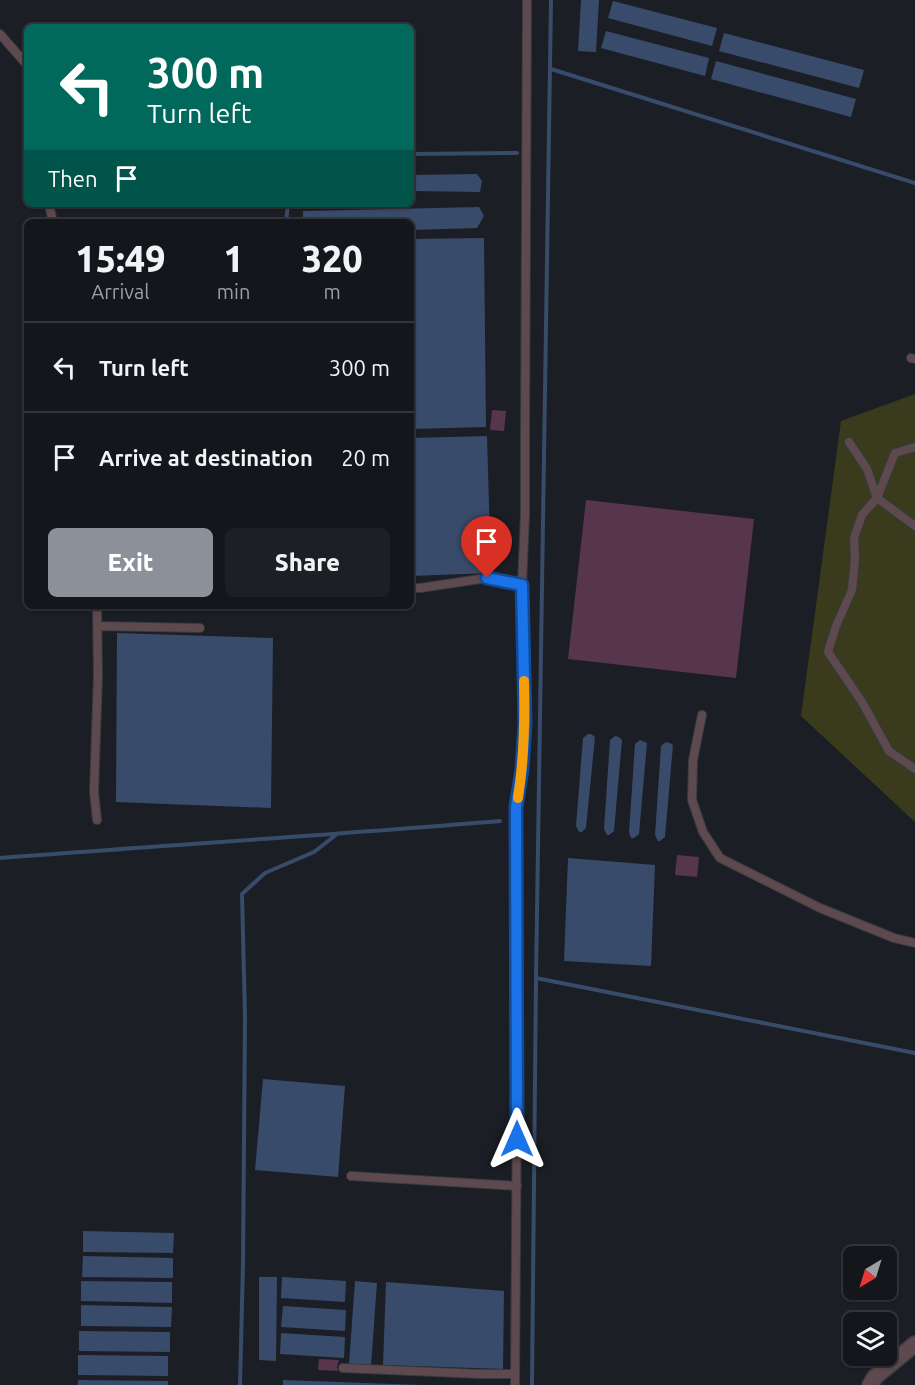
<!DOCTYPE html>
<html lang="en">
<head>
<meta charset="utf-8">
<style>
  body { margin:0; font-family:Ubuntu,sans-serif; background:#1d1f24; color:#f1f3f6; height:100vh; display:flex; flex-direction:column; font-size:22px; white-space:nowrap }
  * { box-sizing:border-box; margin:0 }
  p { font-size:20px; color:#9d9fa3 }
  .icon { flex:none; width:33px; height:33px; fill:none; stroke:currentColor; stroke-width:2; stroke-linecap:round; stroke-linejoin:round }
  .map { position:relative; flex:1; overflow:hidden }
  .drawer { position:absolute; left:24px; top:219px; width:390px; height:390px; display:flex; flex-direction:column; background:#14161b; border-radius:9px; box-shadow:0 2px 4px #0004,0 0 0 2px #33353a }
  .drawer>* { flex:none }
  .guide { position:absolute; left:24px; top:24px; width:390px; height:183px; border-radius:9px; box-shadow:0 2px 4px #0004,0 0 0 2px #33353a; background:#00695c; color:#fff; overflow:hidden }
  .needle { width:39px; rotate:218deg }
  .fabs { position:absolute; left:843px; top:1246px; display:grid; gap:12px }
  .fabs a { display:grid; place-items:center; width:54px; height:54px; border-radius:9px; background:#14161b; box-shadow:0 2px 4px #0004,0 0 0 2px #33353a; font-size:30px }
  .pin { position:absolute; display:grid; place-items:center; width:51px; height:51px; color:#fff; margin:-62px -26px; border-radius:50% 50% 50% 0; rotate:-45deg; box-shadow:0 0 6px #0007 }
  .pin .icon { rotate:45deg }
  .me { position:absolute; width:66px; margin:-33px; rotate:0deg; stroke-linejoin:round; filter:drop-shadow(0 0 4px #0008) }
  .turn { display:flex; align-items:center; gap:21px; height:126px; padding:0 24px; font-size:27px }
  .turn .icon { width:78px; height:78px; stroke-width:2.5 }
  .turn b { display:block; font-size:42px; line-height:51px }
  .then { display:flex; align-items:center; height:57px; padding:0 24px; background:#0003; gap:12px; font-size:22px }
  .eta { display:flex; justify-content:space-evenly; align-items:center; height:102px; text-align:center }
  .eta b { font-size:36px; font-weight:800; line-height:42px }
  .button { display:flex; gap:12px; margin-top:auto; padding:12px 24px }
  .button a { flex:1; height:69px; border-radius:9px; background:#8c9099; color:#fff; font-size:24px; font-weight:800; line-height:69px; text-align:center }
  .button a+a { background:#1d1f24; color:#f1f3f6 }
  ul { padding:0; list-style:none }
  li { display:flex; align-items:center; gap:18px; height:90px; padding:0 24px; border-top:2px solid #33353a }
  li div { flex:1 }
  li b { display:block; font-size:22px }
  li em { font-style:normal }
  .map>svg:first-child { display:block }
  .green { fill:#393b1c }
  .water { fill:#384b6b }
  .lines { fill:none; stroke-linecap:round; stroke-linejoin:round }
  .stream { stroke:#384b6b; stroke-width:4 }
  .building { fill:#57354c }
  .service-casing { stroke:#373a40; stroke-width:10 }
  .minor-casing { stroke:#373a40; stroke-width:18 }
  .service { stroke:#5e4a4e; stroke-width:8 }
  .minor { stroke:#5e4a4e; stroke-width:15 }
  .route-casing { stroke:#114b97; stroke-width:15 }
  .route { stroke:#1a73e8; stroke-width:10 }
  .slow { stroke:#f59e0b; stroke-width:10 }
</style>
</head>
<body>
<div class="map">
<svg width="915" height="1385" viewBox="0 0 915 1385">
  <rect width="100%" height="100%" fill="#1b1e24"/>
  <path class="green" d="M915,394V822L801,716L841,421Z"/>
  <path class="water" d="M581,0H599L596,52L578,51Z
    M613,1L717,28L712,46L608,18Z
    M606,31L709,58L705,76L601,48Z
    M724,33L864,70L859,88L719,51Z
    M716,61L856,99L851,117L711,79Z
    M477,174L482,181L480,192L411,191V175Z
    M479,207L484,216L477,228L411,230V222H303V211Z
    M484,238L486,427L411,429V239Z
    M487,436L491,573L411,576V438Z
    M117,633L273,638L271,808L116,802Z
    M588,734H591L595,737L586,828L582,832H579L576,826L583,738Z
    M615,736L619,737L622,740L614,831L609,835H607L604,829L610,740Z
    M640,740L647,743L639,834L634,838H631L629,832L635,744Z
    M666,742L670,743L673,745L665,837L660,841H658L655,835L661,746Z
    M568,858L655,865L651,966L564,961Z
    M263,1079L345,1086L338,1177L255,1170Z
    M83,1231L174,1233L173,1253L83,1252Z
    M83,1256L173,1258V1278L82,1277Z
    M259,1277H277L276,1361L259,1360Z
    M282,1277L346,1281L345,1302L281,1298Z
    M81,1281L172,1282V1303L81,1301Z
    M355,1281L377,1283L371,1366L349,1364Z
    M386,1282L504,1291L503,1369L383,1365Z
    M81,1305L172,1307L171,1327L81,1326Z
    M283,1306L346,1310L345,1331L281,1327Z
    M79,1331L170,1332V1352L79,1351Z
    M281,1333L345,1337L344,1358L280,1354Z
    M78,1355L168,1356V1376L78,1375Z
    M78,1380L168,1381V1385H78Z
    M283,1380L421,1385H283Z"/>
  <g class="lines">
    <path class="stream" d="M551,69L915,183
      M411,154L517,153
      M286,222L288,204
      M113,606H148
      M251,606L279,608L280,606
      M0,858C167,845 333,835 500,821
      M536,978L915,1053
      M240,1385L243,1263L245,1017L242,894L265,873L314,852L337,834
      M532,1385L536,978L551,0"/>
  </g>
  <path class="building" d="M492,410L506,411L504,431L490,430Z
    M586,500L754,519L736,678L568,659Z
    M677,855L699,857L697,877L675,875Z
    M319,1359L339,1360L337,1367L338,1371L318,1370Z"/>
  <g class="lines">
    <g class="service-casing">
      <path id="service" d="M0,34L27,65
        M49,204L53,222
        M911,358L915,359
        M849,442L867,469L877,498L915,526
        M915,447L895,453L877,498L862,515L854,538L855,559L852,590L836,626L828,652L862,702L889,751L915,769
        M411,588H420L487,578L522,585
        M98,626L200,628
        M702,715L693,760L692,800L703,832L720,858L820,908L894,938L915,943
        M97,820L94,792L98,676L97,606
        M351,1176L517,1186
        M343,1368L480,1374H515
        M515,1385L517,1092L516,807L522,769L525,723L522,585L525,515V436L527,0"/>
    </g>
    <g class="minor-casing">
      <path id="minor" d="M870,1385L875,1377L915,1344"/>
    </g>
    <use href="#service" class="service"/>
    <use href="#minor" class="minor"/>
  </g>
  <g class="lines">
    <g class="route-casing">
      <path id="route" d="M487,578L522,585L525,723L522,769L516,807L517,1139"/>
    </g>
    <use href="#route" class="route"/>
    <path class="slow" d="M518,798C524,759 525,720 524,681"/>
  </g>
</svg>
<div class="fabs">
<a><svg class="needle" viewBox="-14 -14 28 28"><path d="M0-13l5 13h-10z" fill="#e53935"/><path d="M0 13l5-13h-10z" fill="#9d9fa3"/></svg></a>
<a><svg class="icon" aria-label="layers" viewBox="0 0 24 24"><path d="M12 4l9 5-9 5-9-5zM3 14l9 5 9-5"/></svg></a>
</div>
<div class="pin" style="left:487px;top:578px;background:#d93025"><svg class="icon" aria-label="arrive" viewBox="0 0 24 24"><path d="M6 21V4h12l-3 4 3 4H6"/></svg></div>
<svg class="me" style="left:517px;top:1139px" viewBox="-20 -20 40 40"><path d="M0-17L14 15 0 8-14 15z" fill="#1a73e8" stroke="#fff" stroke-width="4"/></svg>
<div class="guide">
<div class="turn"><svg class="icon" aria-label="left" viewBox="0 0 24 24"><path d="M17 20v-9H6M10 6l-5 5 5 5"/></svg><div><b>300 m</b>Turn left</div></div>
<div class="then">Then<svg class="icon" aria-label="arrive" viewBox="0 0 24 24"><path d="M6 21V4h12l-3 4 3 4H6"/></svg></div>
</div>
<section class="drawer">
<div class="eta">
<div><b>15:49</b><p>Arrival</p></div>
<div><b>1</b><p>min</p></div>
<div><b>320</b><p>m</p></div>
</div>
<ul>
<li><svg class="icon" aria-label="left" viewBox="0 0 24 24"><path d="M17 20v-9H6M10 6l-5 5 5 5"/></svg><div><b>Turn left</b></div><em>300 m</em></li>
<li><svg class="icon" aria-label="arrive" viewBox="0 0 24 24"><path d="M6 21V4h12l-3 4 3 4H6"/></svg><div><b>Arrive at destination</b></div><em>20 m</em></li>
</ul>
<div class="button"><a>Exit</a><a>Share</a></div>
</section>
</div>
</body>
</html>
